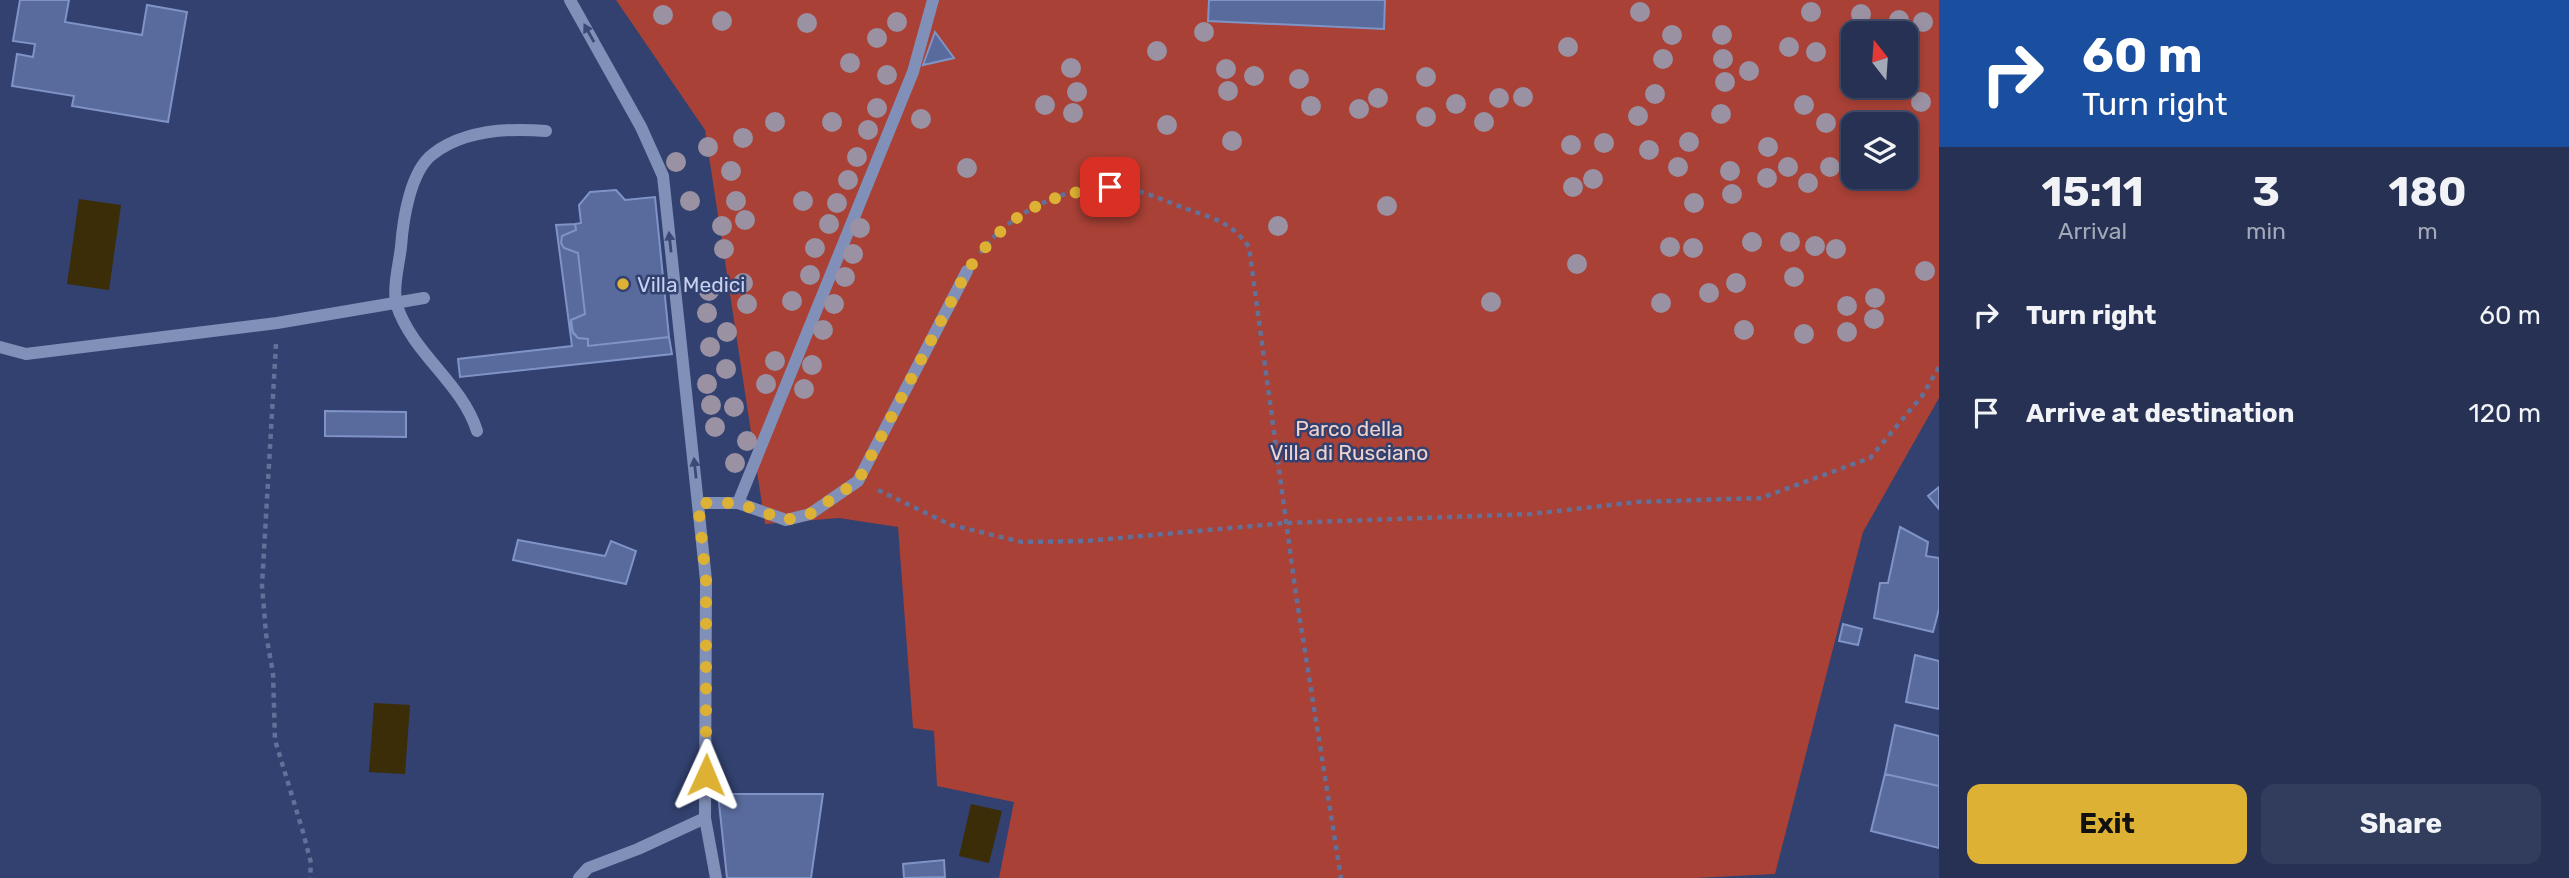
<!DOCTYPE html>
<html lang="en">
<head>
<meta charset="utf-8">
<style>
  body { margin:0; font-family:Rubik,sans-serif; background:#323d5d; color:#f1f3f6; height:100vh; display:flex; flex-direction:column; font-size:26px; white-space:nowrap }
  * { box-sizing:border-box; margin:0 }
  p { font-size:23px; color:#a4a9b8 }
  .icon { flex:none; width:38px; height:38px; fill:none; stroke:currentColor; stroke-width:2; stroke-linecap:round; stroke-linejoin:round }
  .map { position:relative; flex:1; overflow:hidden }
  .details { display:flex; flex-direction:column; background:#263153; width:630px }
  .details>* { flex:none }
  .top-card { background:#1a4fa0; color:#fff; overflow:hidden }
  .needle { width:46px; rotate:343deg }
  .tools { position:absolute; left:1841px; top:21px; display:grid; gap:14px }
  .tools a { display:grid; place-items:center; width:77px; height:77px; border-radius:14px; background:#263153; box-shadow:0 4px 10px #0003,0 0 0 2px #424c6a; font-size:35px }
  .pin { position:absolute; display:grid; place-items:center; width:60px; height:60px; color:#fff; margin:-30px; border-radius:14px; box-shadow:0 4px 10px #0006 }
  .me { position:absolute; width:77px; margin:-38px; rotate:1deg; stroke-linejoin:round; filter:drop-shadow(0 0 5px #0008) }
  .turn { display:flex; align-items:center; gap:24px; height:147px; padding:0 28px; font-size:32px }
  .turn .icon { width:91px; height:91px; stroke-width:2.5 }
  .turn b { display:block; font-size:49px; line-height:60px }
  .eta { display:flex; justify-content:space-evenly; align-items:center; height:119px; text-align:center }
  .eta b { font-size:42px; font-weight:700; line-height:49px }
  .button { display:flex; gap:14px; margin-top:auto; padding:14px 28px }
  .button a { flex:1; height:80px; border-radius:14px; background:#ddb133; color:#111; font-size:28px; font-weight:700; line-height:80px; text-align:center }
  .button a+a { background:#323d5d; color:#f1f3f6 }
  ul { padding:0; list-style:none }
  li { display:flex; align-items:center; gap:21px; height:98px; padding:0 28px }
  li div { flex:1 }
  li b { display:block; font-size:26px }
  li em { font-style:normal }
  main { display:flex; flex:1; min-height:0 }
  .map>svg:first-child { display:block }
  .green { fill:#a94136; fill-rule:evenodd }
  .water { fill:#3b2d07 }
  .building { fill:#596b9d; stroke:#7f93c7; stroke-width:2 }
  .lines { fill:none; stroke-linecap:round; stroke-linejoin:round }
  .path { stroke:#637098; stroke-width:4.5; stroke-dasharray:5 5; stroke-linecap:butt }
  .minor { stroke:#8190b8; stroke-width:12 }
  .tree { fill:#9a91a3 }
  .oneway { fill:#3a4976 }
  .route { stroke:#ddb133; stroke-width:12; stroke-dasharray:0 21.6 }
  .poi-dot { fill:#ddb133; stroke:#32416f; stroke-width:2.5 }
  .labels { text-anchor:middle; dominant-baseline:central; stroke-width:5; stroke-linejoin:round; paint-order:stroke }
  .poi-label { font-size:21px; fill:#c7d2ee; stroke:#32416f; text-anchor:start }
  .park-label { font-size:21px; fill:#efd2cd; stroke:#32416f }
</style>
</head>
<body>
<main>
<div class="map">
<svg width="1939" height="878" viewBox="0 0 1939 878">
  <rect width="100%" height="100%" fill="#32416f"/>
  <path class="green" d="M616,0H1939V398L1863,532L1775,874L1695,878H999L1014,802L937,786L934,731L913,728L898,527L839,518L765,524L705,130ZM1853,33H1906V86H1853ZM1853,124H1906V177H1853Z"/>
  <path class="water" d="M79,199L121,205L109,290L67,284Z
    M374,703L410,705L405,774L369,772Z
    M971,804L1002,811L989,863L959,856Z"/>
  <path class="building" d="M20,0H69L65,22L142,35L147,5L187,12L168,122L72,106L74,96L12,86L17,54L33,57L35,44L13,41Z
    M1209,0H1385L1384,29L1208,21Z
    M935,32L954,58L923,65Z
    M616,190L625,200L655,197L669,337L588,346V339L578,338L570,328L571,320L585,314L578,253L564,248L561,243L562,236L576,230L575,224L581,223L579,205L590,192Z
    M575,224L576,230L562,236L561,243L564,248L578,253L585,314L571,320L573,333L578,338L588,339V346L669,337L672,354L460,377L458,359L572,346L556,225Z
    M325,411L406,412V437L325,436Z
    M1939,487V509L1928,496Z
    M1900,527L1928,542L1926,556L1939,558V609L1933,632L1874,618L1880,583H1888Z
    M518,540L605,556L611,541L636,551L626,584L513,560Z
    M1843,624L1862,629L1858,645L1839,641Z
    M1915,655L1939,661V709L1906,702Z
    M1895,725L1939,736V786L1885,774Z
    M1885,774L1939,786V848L1871,831Z
    M718,794H823L811,878H727Z
    M944,860L945,877L904,878L903,864Z"/>
  <g class="lines">
    <path class="path" d="M980,253C1008,215 1061,187 1110,187C1137,187 1162,200 1187,209C1215,219 1231,222 1249,247L1296,595L1341,878
      M276,344L262,585L266,634L273,673L275,740L303,832L311,863L310,878
      M878,490L951,525L1022,542L1086,541L1286,523L1531,514L1637,502L1761,498L1870,458L1922,396L1939,367"/>
    <path class="minor" d="M570,0L641,127L663,176L706,580L705,818L716,878
      M0,347L26,354L277,323L424,298
      M477,431C462,383 413,354 397,306C392,290 399,264 401,247C403,220 410,171 433,154C464,130 510,128 546,131
      M698,503H738L913,72L933,0
      M738,503L786,520L810,514L858,481L967,271
      M579,878L588,868L638,849L705,818"/>
  </g>
  <g class="tree">
    <circle cx="1640" cy="12" r="10"/>
    <circle cx="1811" cy="12" r="10"/>
    <circle cx="1861" cy="14" r="10"/>
    <circle cx="663" cy="15" r="10"/>
    <circle cx="1899" cy="20" r="10"/>
    <circle cx="722" cy="21" r="10"/>
    <circle cx="897" cy="22" r="10"/>
    <circle cx="1923" cy="22" r="10"/>
    <circle cx="807" cy="23" r="10"/>
    <circle cx="1204" cy="32" r="10"/>
    <circle cx="1672" cy="35" r="10"/>
    <circle cx="1722" cy="35" r="10"/>
    <circle cx="877" cy="38" r="10"/>
    <circle cx="1568" cy="47" r="10"/>
    <circle cx="1789" cy="47" r="10"/>
    <circle cx="1157" cy="51" r="10"/>
    <circle cx="1816" cy="52" r="10"/>
    <circle cx="1663" cy="59" r="10"/>
    <circle cx="1723" cy="59" r="10"/>
    <circle cx="850" cy="63" r="10"/>
    <circle cx="1071" cy="68" r="10"/>
    <circle cx="1226" cy="69" r="10"/>
    <circle cx="1749" cy="71" r="10"/>
    <circle cx="887" cy="75" r="10"/>
    <circle cx="1254" cy="76" r="10"/>
    <circle cx="1426" cy="77" r="10"/>
    <circle cx="1299" cy="79" r="10"/>
    <circle cx="1725" cy="82" r="10"/>
    <circle cx="1228" cy="91" r="10"/>
    <circle cx="1077" cy="92" r="10"/>
    <circle cx="1655" cy="94" r="10"/>
    <circle cx="1523" cy="97" r="10"/>
    <circle cx="1378" cy="98" r="10"/>
    <circle cx="1499" cy="98" r="10"/>
    <circle cx="1921" cy="102" r="10"/>
    <circle cx="1456" cy="104" r="10"/>
    <circle cx="1045" cy="105" r="10"/>
    <circle cx="1804" cy="105" r="10"/>
    <circle cx="1311" cy="106" r="10"/>
    <circle cx="877" cy="108" r="10"/>
    <circle cx="1359" cy="109" r="10"/>
    <circle cx="1073" cy="113" r="10"/>
    <circle cx="1721" cy="114" r="10"/>
    <circle cx="1638" cy="116" r="10"/>
    <circle cx="1426" cy="117" r="10"/>
    <circle cx="921" cy="119" r="10"/>
    <circle cx="775" cy="122" r="10"/>
    <circle cx="832" cy="122" r="10"/>
    <circle cx="1484" cy="122" r="10"/>
    <circle cx="1826" cy="123" r="10"/>
    <circle cx="1167" cy="125" r="10"/>
    <circle cx="868" cy="130" r="10"/>
    <circle cx="743" cy="138" r="10"/>
    <circle cx="1232" cy="141" r="10"/>
    <circle cx="1689" cy="142" r="10"/>
    <circle cx="1604" cy="143" r="10"/>
    <circle cx="1571" cy="145" r="10"/>
    <circle cx="708" cy="147" r="10"/>
    <circle cx="1768" cy="147" r="10"/>
    <circle cx="1649" cy="150" r="10"/>
    <circle cx="857" cy="157" r="10"/>
    <circle cx="676" cy="162" r="10"/>
    <circle cx="1678" cy="167" r="10"/>
    <circle cx="1788" cy="167" r="10"/>
    <circle cx="1830" cy="167" r="10"/>
    <circle cx="967" cy="168" r="10"/>
    <circle cx="731" cy="171" r="10"/>
    <circle cx="1730" cy="171" r="10"/>
    <circle cx="1767" cy="178" r="10"/>
    <circle cx="1593" cy="179" r="10"/>
    <circle cx="848" cy="180" r="10"/>
    <circle cx="1808" cy="183" r="10"/>
    <circle cx="1573" cy="187" r="10"/>
    <circle cx="1732" cy="194" r="10"/>
    <circle cx="690" cy="201" r="10"/>
    <circle cx="736" cy="201" r="10"/>
    <circle cx="803" cy="201" r="10"/>
    <circle cx="837" cy="203" r="10"/>
    <circle cx="1694" cy="203" r="10"/>
    <circle cx="1387" cy="206" r="10"/>
    <circle cx="745" cy="220" r="10"/>
    <circle cx="829" cy="224" r="10"/>
    <circle cx="722" cy="226" r="10"/>
    <circle cx="1278" cy="226" r="10"/>
    <circle cx="860" cy="228" r="10"/>
    <circle cx="1752" cy="242" r="10"/>
    <circle cx="1790" cy="242" r="10"/>
    <circle cx="1815" cy="246" r="10"/>
    <circle cx="1670" cy="247" r="10"/>
    <circle cx="815" cy="248" r="10"/>
    <circle cx="1693" cy="248" r="10"/>
    <circle cx="724" cy="249" r="10"/>
    <circle cx="1836" cy="249" r="10"/>
    <circle cx="853" cy="254" r="10"/>
    <circle cx="1577" cy="264" r="10"/>
    <circle cx="1925" cy="271" r="10"/>
    <circle cx="810" cy="275" r="10"/>
    <circle cx="845" cy="277" r="10"/>
    <circle cx="1794" cy="277" r="10"/>
    <circle cx="743" cy="283" r="10"/>
    <circle cx="1736" cy="283" r="10"/>
    <circle cx="709" cy="291" r="10"/>
    <circle cx="1709" cy="293" r="10"/>
    <circle cx="1875" cy="298" r="10"/>
    <circle cx="792" cy="301" r="10"/>
    <circle cx="1491" cy="302" r="10"/>
    <circle cx="1661" cy="303" r="10"/>
    <circle cx="747" cy="304" r="10"/>
    <circle cx="834" cy="304" r="10"/>
    <circle cx="1847" cy="306" r="10"/>
    <circle cx="707" cy="313" r="10"/>
    <circle cx="1874" cy="319" r="10"/>
    <circle cx="823" cy="330" r="10"/>
    <circle cx="1744" cy="330" r="10"/>
    <circle cx="727" cy="332" r="10"/>
    <circle cx="1847" cy="332" r="10"/>
    <circle cx="1804" cy="334" r="10"/>
    <circle cx="710" cy="347" r="10"/>
    <circle cx="775" cy="361" r="10"/>
    <circle cx="812" cy="365" r="10"/>
    <circle cx="726" cy="369" r="10"/>
    <circle cx="707" cy="384" r="10"/>
    <circle cx="766" cy="384" r="10"/>
    <circle cx="804" cy="389" r="10"/>
    <circle cx="711" cy="405" r="10"/>
    <circle cx="734" cy="407" r="10"/>
    <circle cx="715" cy="427" r="10"/>
    <circle cx="747" cy="441" r="10"/>
    <circle cx="735" cy="463" r="10"/>
  </g>
  <defs><path id="oneway-solid" d="M-6-.8H1V-3.2L6.5 0L1 3.2V.8H-6Z" transform="scale(1.75)"/></defs>
  <g class="oneway">
    <use href="#oneway-solid" transform="translate(589 33) rotate(-119)"/>
    <use href="#oneway-solid" transform="translate(670 242) rotate(-96)"/>
    <use href="#oneway-solid" transform="translate(695 468) rotate(-96)"/>
  </g>
  <g class="lines">
    <path class="route" d="M706,775V580L698,503H737L786,520L810,514L858,481L967,271C1007,215 1042,194 1110,187"/>
  </g>
  <circle class="poi-dot" cx="623" cy="284" r="7"/>
  <g class="labels">
    <g class="poi-label">
      <text x="637" y="284">Villa Medici</text>
    </g>
    <g class="park-label">
      <text x="1349" y="428">Parco della<tspan x="1349" dy="24">Villa di Rusciano</tspan></text>
    </g>
  </g>
</svg>
<div class="tools">
<a><svg class="needle" viewBox="-14 -14 28 28"><path d="M0-13l5 13h-10z" fill="#e53935"/><path d="M0 13l5-13h-10z" fill="#a4a9b8"/></svg></a>
<a><svg class="icon" aria-label="layers" viewBox="0 0 24 24"><path d="M12 4l9 5-9 5-9-5zM3 14l9 5 9-5"/></svg></a>
</div>
<div class="pin" style="left:1110px;top:187px;background:#d93025"><svg class="icon" aria-label="arrive" viewBox="0 0 24 24"><path d="M6 21V4h12l-3 4 3 4H6"/></svg></div>
<svg class="me" style="left:706px;top:775px" viewBox="-20 -20 40 40"><path d="M0-17L14 15 0 8-14 15z" fill="#ddb133" stroke="#fff" stroke-width="4"/></svg>
</div>
<section class="details">
<div class="top-card">
<div class="turn"><svg class="icon" aria-label="right" viewBox="0 0 24 24"><path d="M7 20v-9h11M14 6l5 5-5 5"/></svg><div><b>60 m</b>Turn right</div></div>
</div>
<div class="eta">
<div><b>15:11</b><p>Arrival</p></div>
<div><b>3</b><p>min</p></div>
<div><b>180</b><p>m</p></div>
</div>
<ul>
<li><svg class="icon" aria-label="right" viewBox="0 0 24 24"><path d="M7 20v-9h11M14 6l5 5-5 5"/></svg><div><b>Turn right</b></div><em>60 m</em></li>
<li><svg class="icon" aria-label="arrive" viewBox="0 0 24 24"><path d="M6 21V4h12l-3 4 3 4H6"/></svg><div><b>Arrive at destination</b></div><em>120 m</em></li>
</ul>
<div class="button"><a>Exit</a><a>Share</a></div>
</section>
</main>
</body>
</html>
